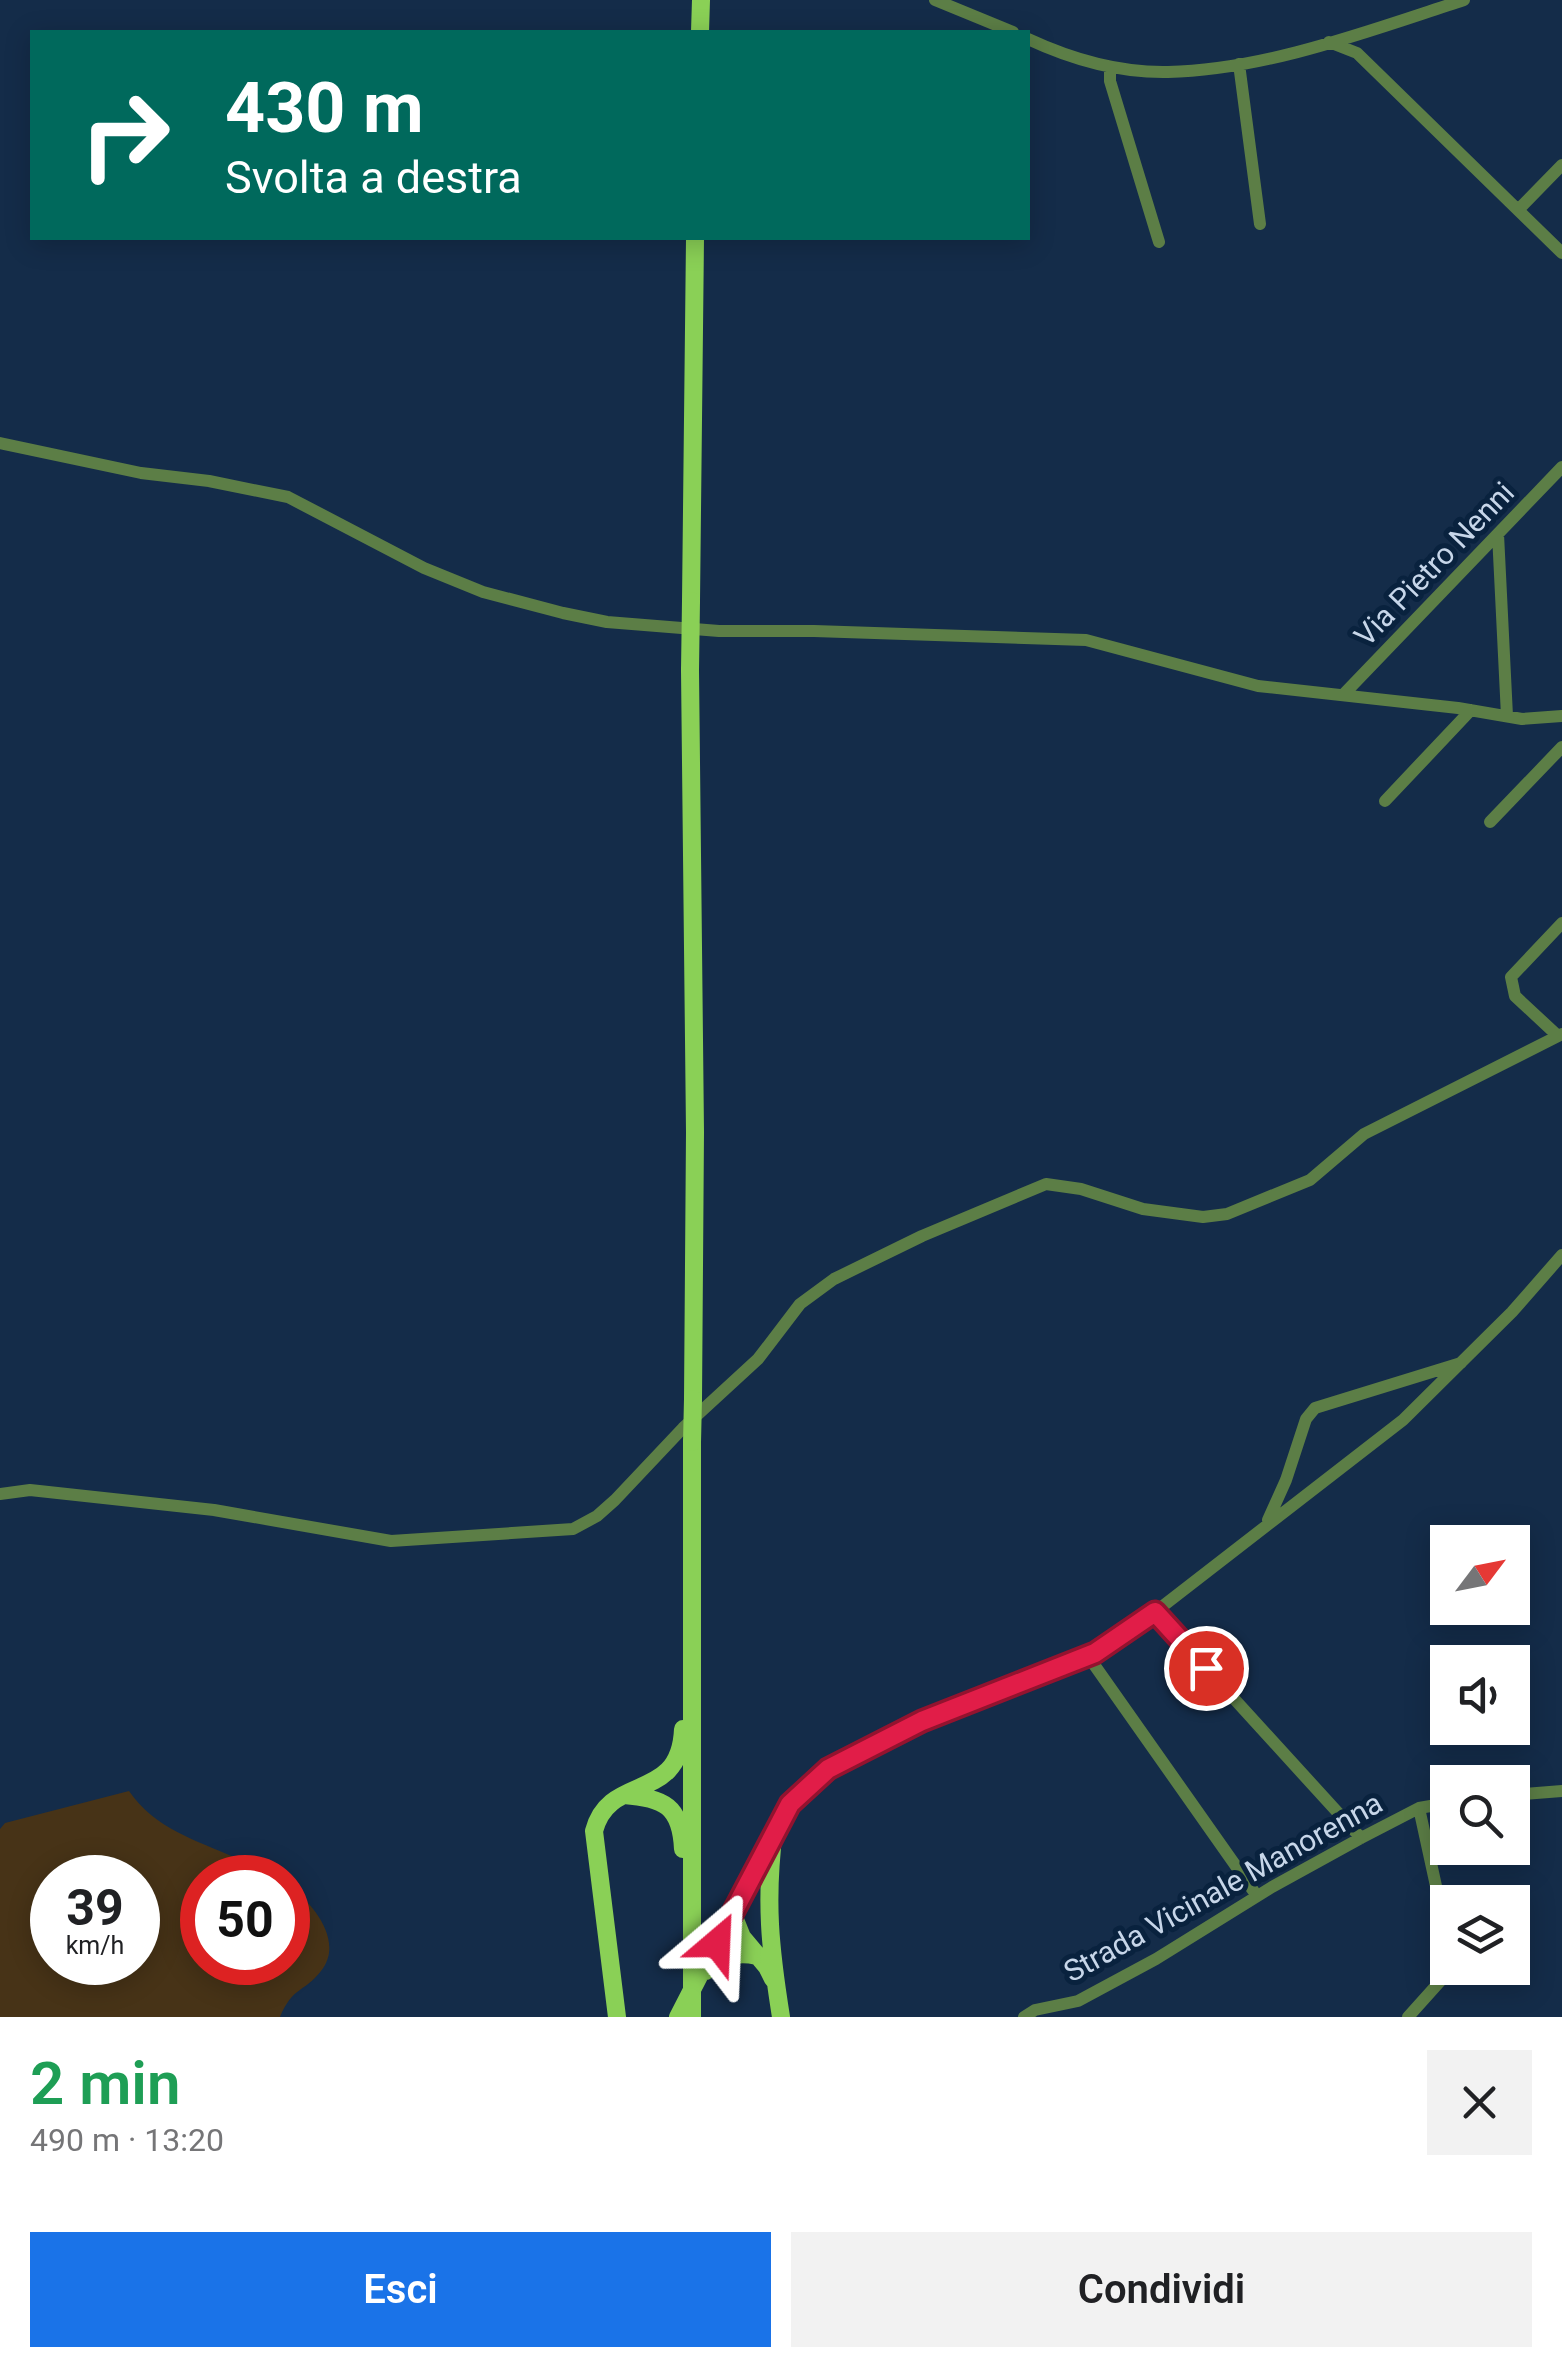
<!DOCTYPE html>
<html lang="it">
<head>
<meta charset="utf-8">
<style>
  body { margin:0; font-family:Roboto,sans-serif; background:#f2f2f2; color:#202124; height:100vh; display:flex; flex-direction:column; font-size:38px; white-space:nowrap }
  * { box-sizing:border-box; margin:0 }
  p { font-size:32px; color:#757577 }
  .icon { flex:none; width:55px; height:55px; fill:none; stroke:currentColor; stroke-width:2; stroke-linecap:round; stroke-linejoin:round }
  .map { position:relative; height:2017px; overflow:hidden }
  .drawer { display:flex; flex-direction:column; background:#fff; flex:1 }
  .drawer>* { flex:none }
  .hud { position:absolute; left:30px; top:30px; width:1000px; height:210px; border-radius:0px; box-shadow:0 5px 25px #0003; background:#00695c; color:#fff; overflow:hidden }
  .needle { width:65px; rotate:58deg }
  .controls { position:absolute; left:1430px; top:1525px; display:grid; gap:20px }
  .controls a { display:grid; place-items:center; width:100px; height:100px; border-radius:0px; background:#fff; box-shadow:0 5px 25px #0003; font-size:50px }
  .speed { position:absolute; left:30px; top:1855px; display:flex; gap:20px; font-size:50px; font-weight:700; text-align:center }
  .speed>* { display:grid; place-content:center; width:130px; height:130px; border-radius:50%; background:#fff; box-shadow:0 5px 25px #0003; line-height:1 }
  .speed small { font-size:25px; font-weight:400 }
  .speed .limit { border:15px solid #d22; background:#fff; color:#111 }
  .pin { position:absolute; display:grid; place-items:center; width:85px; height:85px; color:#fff; margin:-42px; border:5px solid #fff; border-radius:50%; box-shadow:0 2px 10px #0007 }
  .me { position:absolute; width:110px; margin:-55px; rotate:26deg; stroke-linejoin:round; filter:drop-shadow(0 0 8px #0008) }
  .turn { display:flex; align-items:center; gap:35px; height:210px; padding:0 30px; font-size:45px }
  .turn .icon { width:130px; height:130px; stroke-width:2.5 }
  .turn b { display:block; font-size:70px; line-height:85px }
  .round { display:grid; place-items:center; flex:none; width:105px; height:105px; border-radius:0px; background:#f2f2f2 }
  .headline { display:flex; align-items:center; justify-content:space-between; height:170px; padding:0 30px }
  h1 { font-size:60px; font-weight:600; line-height:75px; color:#1e9e55 }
  .cta { display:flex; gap:20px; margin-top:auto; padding:20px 30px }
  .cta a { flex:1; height:115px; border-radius:0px; background:#1a73e8; color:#fff; font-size:40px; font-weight:600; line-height:115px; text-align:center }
  .cta a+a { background:#f2f2f2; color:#202124 }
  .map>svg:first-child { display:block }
  .green { fill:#473317; fill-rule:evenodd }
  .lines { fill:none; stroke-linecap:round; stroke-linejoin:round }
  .minor { stroke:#5c7e46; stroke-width:12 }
  .major { stroke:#8ad056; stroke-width:18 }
  .major-bridge { stroke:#8ad056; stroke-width:18 }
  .route-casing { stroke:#92132f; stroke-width:25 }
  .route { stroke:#e11d48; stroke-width:18 }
  .labels { text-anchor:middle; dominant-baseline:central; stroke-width:10; stroke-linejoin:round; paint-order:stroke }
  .street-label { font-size:30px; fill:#c7d6e9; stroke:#09223e }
</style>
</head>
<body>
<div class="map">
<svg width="1562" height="2017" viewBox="0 0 1562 2017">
  <rect width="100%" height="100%" fill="#142c49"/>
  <path class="green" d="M129,1791C155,1829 196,1840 236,1858C249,1864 260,1872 272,1877L202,1878V1962H288V1885C312,1902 345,1941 321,1971C304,1993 293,1986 280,2017H0V1829L5,1823ZM52,1878H138V1962H52Z"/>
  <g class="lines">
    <path class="minor" d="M935,0L1013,32
      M1028,39C1071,59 1119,73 1168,72C1266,70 1371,30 1464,0
      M1329,42L1357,53L1562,253
      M1239,64L1260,224
      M1110,67V81L1159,242
      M1518,210L1562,165
      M0,443L141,473L209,481L288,497L424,568L483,592L563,613L607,622L719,631H814L1086,640L1258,686L1458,708L1522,719L1562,716
      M1498,534L1507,716
      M1343,695L1562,467
      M1385,801L1471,710
      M1490,822L1562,747
      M1558,1036L1515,996L1511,977L1562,923
      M0,1494L30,1490L214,1510L391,1541L573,1529L597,1516L615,1500L683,1428L758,1359L800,1304L834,1279L922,1236L1046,1184L1081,1189L1143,1209L1203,1217L1227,1214L1310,1180L1364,1134L1562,1034
      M1268,1520L1286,1480L1306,1419L1315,1408L1461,1363
      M1155,1612L1361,1838
      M1088,1656L1257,1896
      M1512,1795L1562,1791
      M1419,1808L1448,1941
      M732,1912L774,1830L805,1787L828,1769L922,1721L1095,1653L1159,1609L1403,1420L1512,1312L1562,1255
      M1024,2017L1035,2010L1078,2001L1156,1959L1272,1887L1361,1838L1419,1808L1448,1803
      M1408,2017L1452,1968"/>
    <path class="major" d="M700,32L701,0
      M691,601L695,238
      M690,670L695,1132L693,1399
      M624,1795C664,1798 681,1806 683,1849
      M774,1830C765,1901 770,1948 781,2017
      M732,1912L742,1937L767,1967L773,1979
      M692,1944V1442
      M706,1971C724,1957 734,1951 757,1956
      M617,2017L594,1831C609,1772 680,1804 683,1729
      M678,2017L732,1912"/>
    <path class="major-bridge" d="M690,670L691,601
      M692,1442L693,1399
      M692,1944V2017"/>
  </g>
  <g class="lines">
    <g class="route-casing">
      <path id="route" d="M717,1943L790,1804L828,1769L922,1721L1095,1653L1155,1612L1206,1668"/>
    </g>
    <use href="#route" class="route"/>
  </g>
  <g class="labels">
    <g class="street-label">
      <text transform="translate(1434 564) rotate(-46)">Via Pietro Nenni</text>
      <text transform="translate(1223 1887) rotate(-29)">Strada Vicinale Manorenna</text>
    </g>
  </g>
</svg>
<div class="controls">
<a><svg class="needle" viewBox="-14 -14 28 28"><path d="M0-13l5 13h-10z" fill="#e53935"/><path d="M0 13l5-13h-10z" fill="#757577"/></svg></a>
<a><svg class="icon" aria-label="sound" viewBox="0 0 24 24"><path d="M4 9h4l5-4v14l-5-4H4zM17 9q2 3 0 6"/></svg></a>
<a><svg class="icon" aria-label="search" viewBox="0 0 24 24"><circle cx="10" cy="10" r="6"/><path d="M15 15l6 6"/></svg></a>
<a><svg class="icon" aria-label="layers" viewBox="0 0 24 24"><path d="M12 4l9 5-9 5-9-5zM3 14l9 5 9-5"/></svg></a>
</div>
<div class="speed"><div>39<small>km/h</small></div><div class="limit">50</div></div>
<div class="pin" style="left:1206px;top:1668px;background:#d93025"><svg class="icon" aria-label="arrive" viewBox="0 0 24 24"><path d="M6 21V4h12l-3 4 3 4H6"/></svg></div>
<svg class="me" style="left:717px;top:1943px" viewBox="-20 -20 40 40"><path d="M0-17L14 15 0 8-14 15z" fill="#e11d48" stroke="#fff" stroke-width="4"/></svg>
<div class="hud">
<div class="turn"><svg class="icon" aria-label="right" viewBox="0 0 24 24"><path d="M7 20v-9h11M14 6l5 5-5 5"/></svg><div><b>430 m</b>Svolta a destra</div></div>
</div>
</div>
<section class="drawer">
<div class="headline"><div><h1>2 min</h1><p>490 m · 13:20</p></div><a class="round"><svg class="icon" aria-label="close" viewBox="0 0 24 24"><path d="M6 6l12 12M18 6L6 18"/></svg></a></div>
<div class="cta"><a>Esci</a><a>Condividi</a></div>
</section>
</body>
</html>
